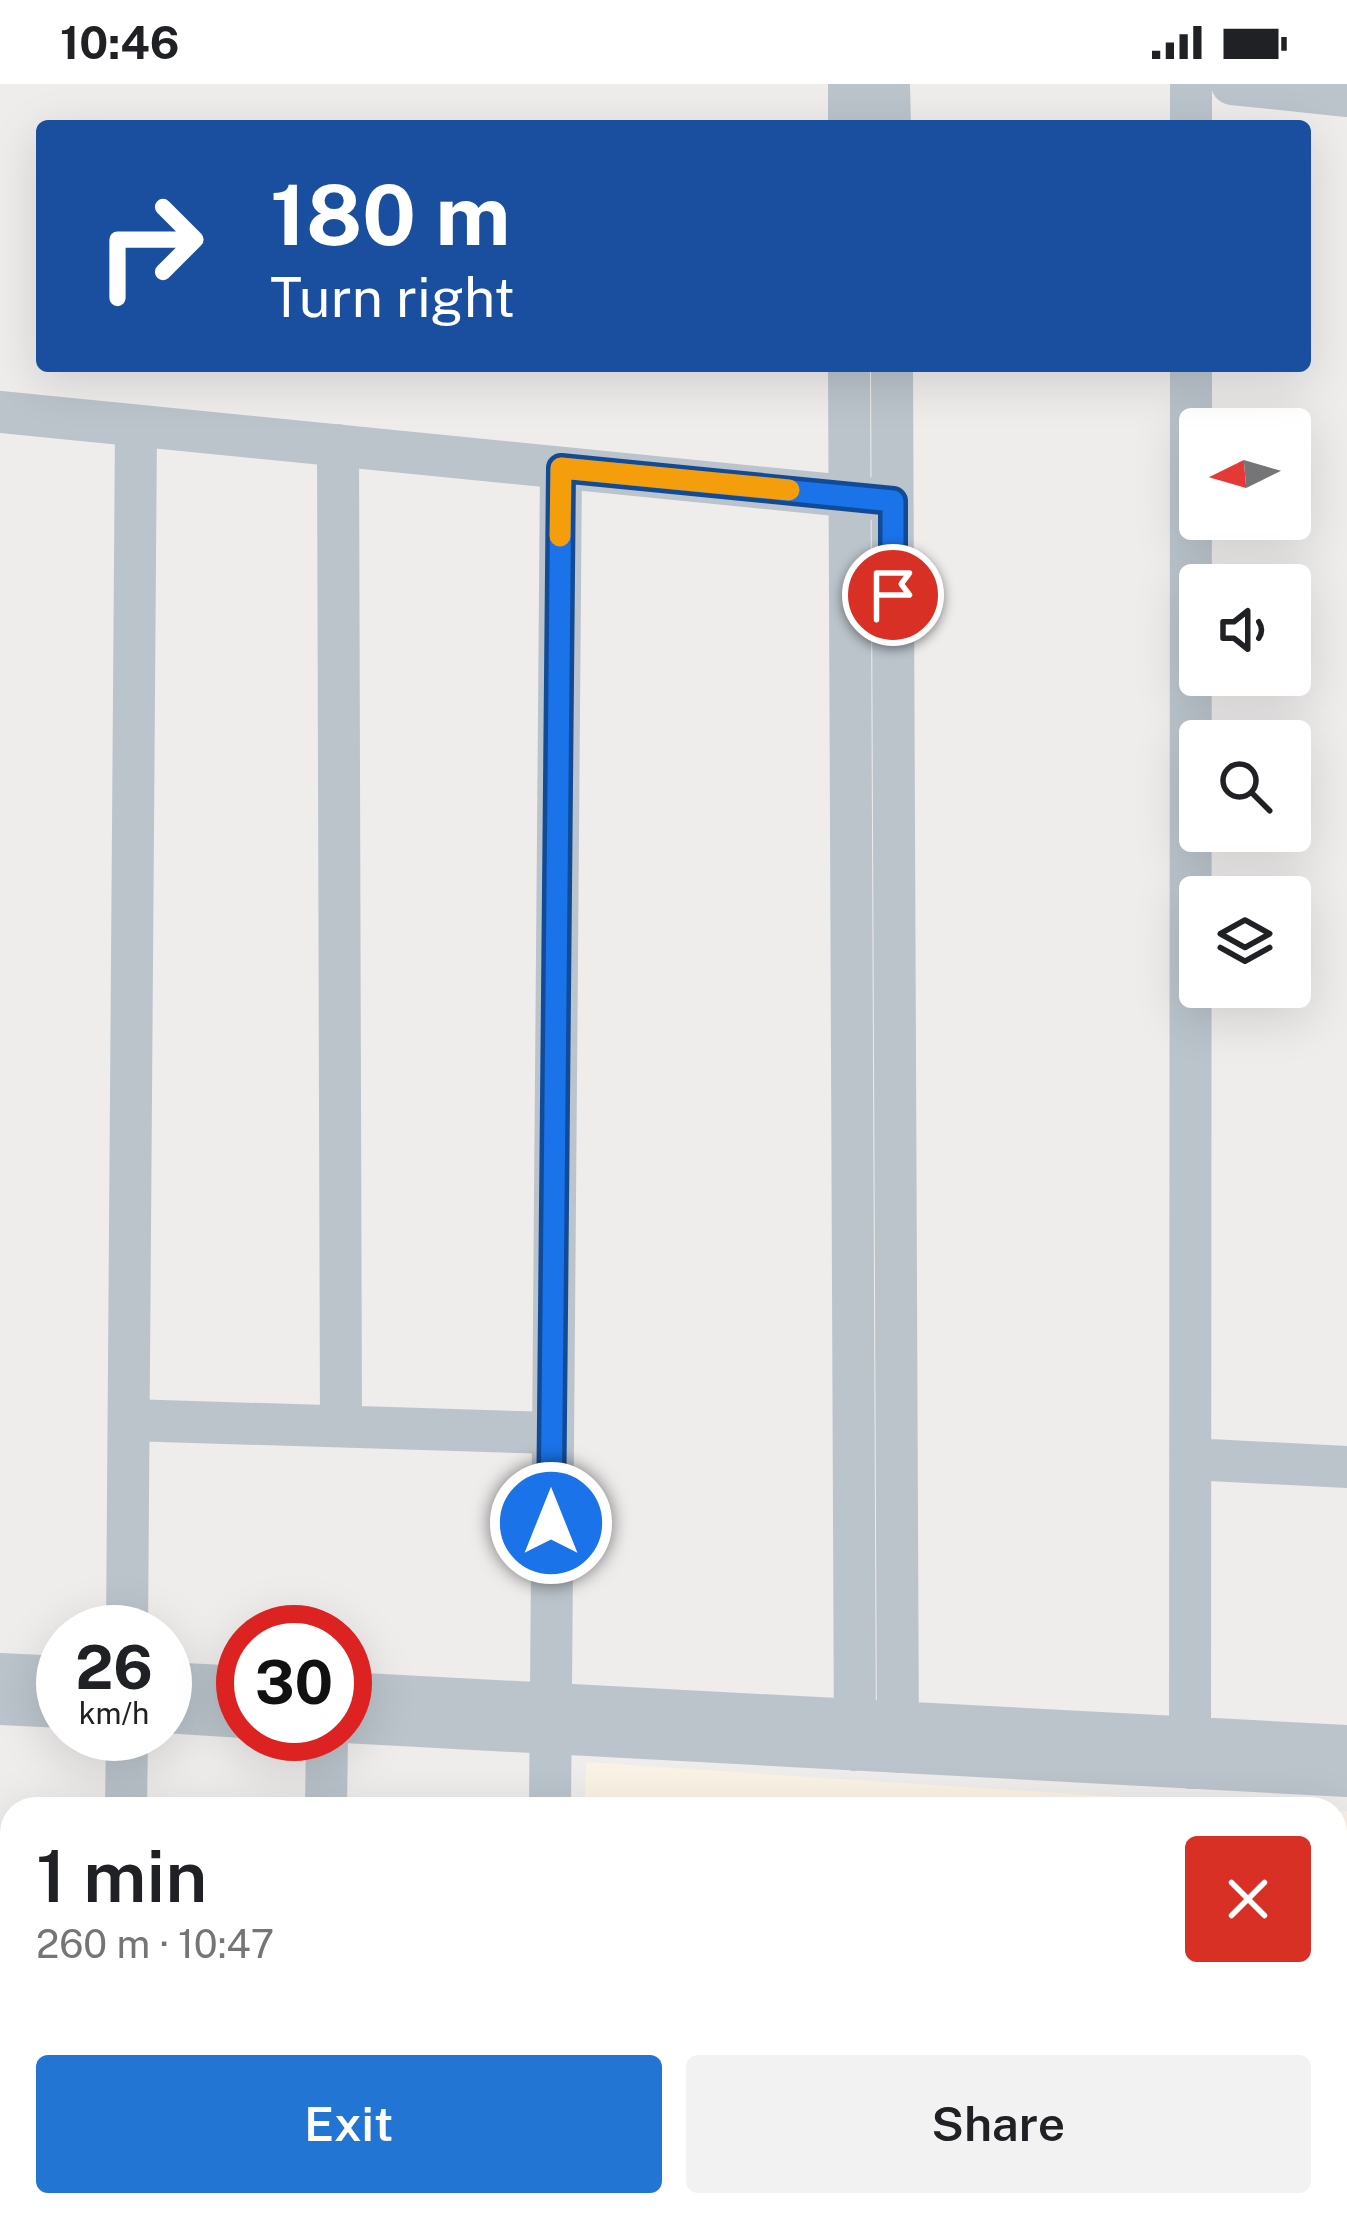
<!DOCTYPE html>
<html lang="en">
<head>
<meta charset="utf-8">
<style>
  body { margin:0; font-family:"Public Sans",sans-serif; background:#f2f2f2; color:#202124; height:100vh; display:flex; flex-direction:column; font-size:45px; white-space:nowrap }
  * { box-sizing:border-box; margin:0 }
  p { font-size:39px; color:#757577 }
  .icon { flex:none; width:66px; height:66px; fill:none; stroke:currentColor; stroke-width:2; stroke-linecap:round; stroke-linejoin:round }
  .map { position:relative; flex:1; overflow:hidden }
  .side { position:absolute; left:0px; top:1713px; width:1347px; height:420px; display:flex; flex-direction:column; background:#fff; border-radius:36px 36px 0 0; box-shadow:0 12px 48px #0002 }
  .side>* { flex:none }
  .banner { position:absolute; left:36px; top:36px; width:1275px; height:252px; border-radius:12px; box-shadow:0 12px 48px #0002; background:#1a4fa0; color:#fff; overflow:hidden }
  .needle { width:78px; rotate:265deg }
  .fabs { position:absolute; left:1179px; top:324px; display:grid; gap:24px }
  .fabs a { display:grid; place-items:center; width:132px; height:132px; border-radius:12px; background:#fff; box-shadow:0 12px 48px #0002; font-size:60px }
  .speed { position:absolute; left:36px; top:1521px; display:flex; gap:24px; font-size:60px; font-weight:700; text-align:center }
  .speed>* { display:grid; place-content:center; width:156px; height:156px; border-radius:50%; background:#fff; box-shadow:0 12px 48px #0002; line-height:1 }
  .speed small { font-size:30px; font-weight:400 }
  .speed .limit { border:18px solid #d22; background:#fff; color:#111 }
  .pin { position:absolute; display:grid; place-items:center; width:102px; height:102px; color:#fff; margin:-51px; border:6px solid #fff; border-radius:50%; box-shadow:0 3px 12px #0007 }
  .me { position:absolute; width:132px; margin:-66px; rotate:0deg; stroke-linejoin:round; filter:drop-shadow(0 0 9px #0008) }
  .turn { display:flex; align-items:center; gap:42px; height:252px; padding:0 36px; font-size:54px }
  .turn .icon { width:156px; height:156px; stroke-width:2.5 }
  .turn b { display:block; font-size:84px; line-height:102px }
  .round { display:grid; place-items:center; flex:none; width:126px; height:126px; border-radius:12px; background:#f2f2f2 }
  .overview { display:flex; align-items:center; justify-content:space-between; height:204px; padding:0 36px }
  h1 { font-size:72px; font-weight:600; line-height:90px }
  .primary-button { display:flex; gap:24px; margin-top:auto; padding:24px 36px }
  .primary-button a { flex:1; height:138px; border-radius:12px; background:#2275d3; color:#fff; font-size:48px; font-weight:600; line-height:138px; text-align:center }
  .primary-button a+a { background:#f2f2f2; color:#202124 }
  .status { display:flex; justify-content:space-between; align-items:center; height:84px; padding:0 60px; background:#fff; direction:ltr }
  .status svg { height:33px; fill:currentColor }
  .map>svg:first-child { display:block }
  .commercial { fill:#faf3e5 }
  .education { fill:#e0ddde }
  .green { fill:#bcebcd }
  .building { fill:#c7c9cf; stroke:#d1d3d8; stroke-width:3 }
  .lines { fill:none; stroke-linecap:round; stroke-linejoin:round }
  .minor { stroke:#bbc4cb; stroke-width:42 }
  .route-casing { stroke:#114b97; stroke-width:30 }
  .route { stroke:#1a73e8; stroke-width:21 }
  .slow { stroke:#f59e0b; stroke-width:21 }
</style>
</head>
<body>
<div class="status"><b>10:46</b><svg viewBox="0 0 49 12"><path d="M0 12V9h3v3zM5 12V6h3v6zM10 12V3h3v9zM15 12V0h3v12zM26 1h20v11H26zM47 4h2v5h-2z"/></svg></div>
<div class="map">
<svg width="1347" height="2133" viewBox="0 0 1347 2133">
  <rect width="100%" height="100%" fill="#efecec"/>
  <path class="commercial" d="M586,1678L808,1693L1310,1725H585Z
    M1335,1727H1347V1889L1335,1888Z"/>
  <path class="education" d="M1335,1888L1347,1889V2133H582V2121H1335Z"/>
  <path class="green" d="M638,2121H1009V2133H638Z"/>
  <path class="building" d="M1335,1945H1347V2133H1084V2121H1335Z"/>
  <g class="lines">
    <path class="minor" d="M889,0L890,42
      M1191,0V42
      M1232,0L1347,12
      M849,42V0
      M849,282L855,1666
      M892,282L898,1668
      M0,328L876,415
      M338,361L341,1342
      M129,1336L552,1349
      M1191,1375L1347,1383
      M127,1548L136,342
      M0,1590L63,1593
      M165,1599L243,1603
      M345,1609L1347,1662
      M0,1620L63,1623
      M165,1628L243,1633
      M345,1638L1347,1692
      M1190,1684L1191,282
      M126,1725L127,1650
      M326,1725L327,1650
      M550,1725L561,384
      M123,2133V2121
      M325,2133V2121
      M551,2133V2121"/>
  </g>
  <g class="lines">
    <g class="route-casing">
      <path id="route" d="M551,1439L561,384L893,417V511"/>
    </g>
    <use href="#route" class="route"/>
    <path class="slow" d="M560,452L561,384L789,406"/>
  </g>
</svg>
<div class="fabs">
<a><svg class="needle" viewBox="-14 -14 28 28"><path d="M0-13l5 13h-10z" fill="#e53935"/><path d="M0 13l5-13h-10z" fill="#757577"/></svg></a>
<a><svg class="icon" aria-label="sound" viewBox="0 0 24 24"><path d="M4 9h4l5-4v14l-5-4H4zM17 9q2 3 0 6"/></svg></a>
<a><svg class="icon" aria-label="search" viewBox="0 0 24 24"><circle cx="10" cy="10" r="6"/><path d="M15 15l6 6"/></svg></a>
<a><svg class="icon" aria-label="layers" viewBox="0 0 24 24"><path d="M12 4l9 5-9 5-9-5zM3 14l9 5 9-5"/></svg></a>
</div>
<div class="speed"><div>26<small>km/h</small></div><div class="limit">30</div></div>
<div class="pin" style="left:893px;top:511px;background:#d93025"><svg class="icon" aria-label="arrive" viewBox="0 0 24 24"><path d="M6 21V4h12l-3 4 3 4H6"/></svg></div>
<svg class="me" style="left:551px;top:1439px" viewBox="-20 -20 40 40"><circle r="17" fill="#1a73e8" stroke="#fff" stroke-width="3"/><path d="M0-11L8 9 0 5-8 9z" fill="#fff"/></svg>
<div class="banner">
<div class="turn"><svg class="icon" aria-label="right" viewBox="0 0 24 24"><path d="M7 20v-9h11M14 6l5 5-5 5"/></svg><div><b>180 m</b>Turn right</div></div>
</div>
<section class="side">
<div class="overview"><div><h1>1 min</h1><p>260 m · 10:47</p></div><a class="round" style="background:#d93025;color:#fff"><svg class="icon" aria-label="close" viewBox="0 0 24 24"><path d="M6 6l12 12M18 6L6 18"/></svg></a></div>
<div class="primary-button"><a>Exit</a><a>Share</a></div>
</section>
</div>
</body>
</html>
